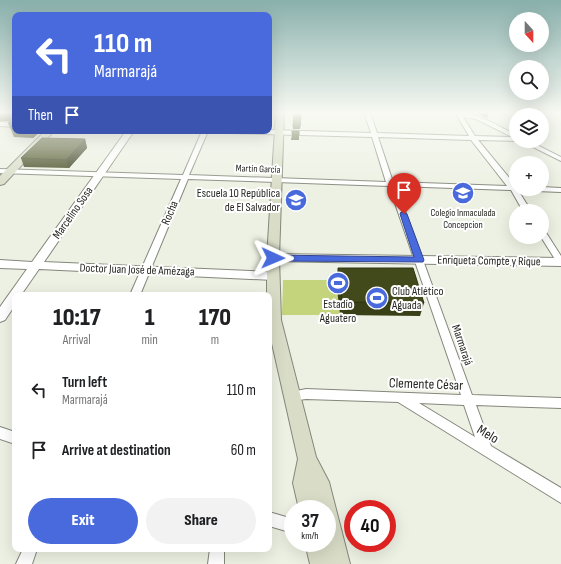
<!DOCTYPE html>
<html lang="en">
<head>
<meta charset="utf-8">
<style>
  body { margin:0; font-family:"Sofia Sans Condensed",sans-serif; background:#f2f2f2; color:#202124; height:100vh; display:flex; flex-direction:column; font-size:15px; white-space:nowrap }
  * { box-sizing:border-box; margin:0 }
  p { font-size:13px; color:#757577 }
  .icon { flex:none; width:22px; height:22px; fill:none; stroke:currentColor; stroke-width:2; stroke-linecap:round; stroke-linejoin:round }
  .map { position:relative; flex:1; overflow:hidden }
  .panel { position:absolute; left:12px; top:292px; width:260px; height:260px; display:flex; flex-direction:column; background:#fff; border-radius:8px; box-shadow:0 4px 16px #0002 }
  .panel>* { flex:none }
  .top-card { position:absolute; left:12px; top:12px; width:260px; height:122px; border-radius:8px; box-shadow:0 4px 16px #0002; background:#496add; color:#fff; overflow:hidden }
  .needle { width:26px; rotate:159deg }
  .tools { position:absolute; left:509px; top:12px; display:grid; gap:8px }
  .tools a { display:grid; place-items:center; width:40px; height:40px; border-radius:50%; background:#fff; box-shadow:0 4px 16px #0002; font-size:20px }
  .speed { position:absolute; left:284px; top:500px; display:flex; gap:8px; font-size:20px; font-weight:700; text-align:center }
  .speed>* { display:grid; place-content:center; width:52px; height:52px; border-radius:50%; background:#fff; box-shadow:0 4px 16px #0002; line-height:1 }
  .speed small { font-size:10px; font-weight:400 }
  .speed .limit { border:6px solid #d22; background:#fff; color:#111 }
  .pin { position:absolute; display:grid; place-items:center; width:34px; height:34px; color:#fff; margin:-41px -17px; border-radius:50% 50% 50% 0; rotate:-45deg; box-shadow:0 0 4px #0007 }
  .pin .icon { rotate:45deg }
  .me { position:absolute; width:44px; margin:-22px; rotate:91deg; stroke-linejoin:round; filter:drop-shadow(0 0 3px #0008) }
  .turn { display:flex; align-items:center; gap:14px; height:84px; padding:0 16px; font-size:18px }
  .turn .icon { width:52px; height:52px; stroke-width:2.5 }
  .turn b { display:block; font-size:28px; line-height:34px }
  .then { display:flex; align-items:center; height:38px; padding:0 16px; background:#0003; gap:8px; font-size:15px }
  .eta { display:flex; justify-content:space-evenly; align-items:center; height:68px; text-align:center }
  .eta b { font-size:24px; font-weight:800; line-height:28px }
  .action { display:flex; gap:8px; margin-top:auto; padding:8px 16px }
  .action a { flex:1; height:46px; border-radius:24px; background:#496add; color:#fff; font-size:16px; font-weight:800; line-height:46px; text-align:center }
  .action a+a { background:#f2f2f2; color:#202124 }
  ul { padding:0; list-style:none }
  li { display:flex; align-items:center; gap:12px; height:60px; padding:0 16px }
  li div { flex:1 }
  li b { display:block; font-size:15px }
  li em { font-style:normal }
  .map>svg:first-child { display:block }
  .green { fill:#c3d47d }
  .lines { fill:none; stroke-linecap:round; stroke-linejoin:round }
  .minor-casing { stroke:#84877b; stroke-width:2 }
  .tertiary-casing { stroke:#84877b; stroke-width:2 }
  .secondary-casing { stroke:#84877b; stroke-width:2 }
  .minor { fill:#fff; fill-rule:evenodd }
  .tertiary { fill:#fff; fill-rule:evenodd }
  .secondary { fill:#d9ddc7; fill-rule:evenodd }
  .wall { fill:#394017 }
  .shaded-wall { fill:#2e3413 }
  .building { fill:#424a1b; stroke:#2e3413 }
  .route { fill:#496add; stroke:#2f4590 }
  .labels { text-anchor:middle; dominant-baseline:central; stroke-width:4; stroke-linejoin:round; paint-order:stroke }
  .far-street-label { font-size:10px; fill:#262722; stroke:#fff }
  .far-poi-label { font-size:10px; fill:#262722; stroke:#fff }
  .poi-label { font-size:12px; fill:#262722; stroke:#fff; text-anchor:end }
  .street-label { font-size:12px; fill:#262722; stroke:#fff }
  .near-street-label { font-size:14px; fill:#262722; stroke:#fff }
</style>
</head>
<body>
<div class="map">
<svg width="561" height="564" viewBox="0 0 561 564">
  <rect width="100%" height="100%" fill="#edf1e3"/>
  <path class="green" d="M283,280H336L340,315H282Z"/>
  <g class="lines">
    <g class="minor-casing">
      <path id="minor" d="M364,112H370L377,133L469,136L455,112C472,110 500,127 516,135V141L478,140L516,186V189H519L518,190L531,211H523L511,190L396,186L472,395L561,398V408L476,405L491,446L561,488V503L398,402L306,399L291,401L287,399L285,396L287,393L306,389L461,395L389,186L188,179L140,295H130L181,179L0,173V169L183,175L202,131H208L189,175L386,182L372,137L229,133L226,131L269,130L371,133ZM463,117L476,119L512,137L475,136ZM378,137L471,140L507,186L393,182ZM419,403L464,405L475,437Z
        M0,122L15,123V127L0,126Z
        M521,141H529L561,157V161Z
        M542,187L561,188V192L536,191L532,189H542Z
        M542,231H545L561,256V265L558,264L541,237H542Z
        M0,427L15,432V444L0,439Z
        M269,512L293,519V533L269,526Z
        M23,549H37L32,564H16Z
        M210,549H224V564H208Z"/>
    </g>
    <g class="tertiary-casing">
      <path id="tertiary" d="M126,131H134L44,262L273,272L277,273L279,276L277,279L273,280L39,269L21,295H15V305L5,320L0,322V307L27,269L0,268V260L32,262Z
        M273,254L561,258V266L269,261L267,258L269,255Z"/>
    </g>
    <g class="secondary-casing">
      <path id="secondary" d="M276,112H284L279,258L281,320L316,457L329,482L350,564H310L305,543H327V509H299L293,483L298,459L269,330V295H267V258Z
        M45,131H54L4,184L0,185V176Z"/>
    </g>
    <use href="#minor" class="minor"/>
    <use href="#tertiary" class="tertiary"/>
    <use href="#secondary" class="secondary"/>
  </g>
  <path class="wall" d="M0,112H15V131H41L33,138L14,137L8,123L11,121H0Z
    M475,112H489L487,118Z
    M301,115L300,129H293V127Z
    M299,131V140H291L292,134Z
    M85,139L87,148L69,168L24,167L21,158Z
    M338,268L424,303L420,316L340,315L336,280Z"/>
  <path class="shaded-wall" d="M31,131H41L33,138Z
    M85,139L87,148L69,168L66,160Z"/>
  <path class="building" d="M294,114L301,115L300,127H293Z
    M15,117V123H8Z
    M292,131H299V135L292,134Z
    M42,138L85,139L66,160L21,158Z
    M338,268H413L424,303L342,302Z"/>
  <linearGradient id="sky" x2="0" y2="1"><stop stop-color="#89b0ac"/><stop offset="0.59" stop-color="#f7f9f2"/><stop offset="1" stop-color="#f7f9f2" stop-opacity="0"/></linearGradient>
  <rect width="561" height="191" fill="url(#sky)"/>
  <path class="route" d="M401,212H404L407,214L424,260L423,262L273,261L269,258L273,255L414,257L400,214Z"/>
  <defs>
    <g id="school-disc" transform="scale(1.15)"><circle r="9.5" fill="#496add" stroke="#fff"/><path d="M0-5L7-2L0 1L-7-2ZM-4 1L0 2.5L4 1V4Q0 6-4 4Z" fill="#fff"/></g>
    <g id="stadium-disc" transform="scale(1.15)"><circle r="9.5" fill="#496add" stroke="#fff"/><path d="M0-5a6.5 5 0 1 0 0 10a6.5 5 0 1 0 0-10ZM-3.5-1.8h7v3.6h-7Z" fill="#fff"/></g>
  </defs>
  <g fill-rule="evenodd">
    <use href="#school-disc" x="463" y="193"/>
    <use href="#school-disc" x="296" y="200"/>
    <use href="#stadium-disc" x="338" y="283"/>
    <use href="#stadium-disc" x="377" y="298"/>
  </g>
  <g class="labels">
    <g class="far-street-label">
      <text transform="translate(258 169) rotate(2)">Martín García</text>
    </g>
    <g class="far-poi-label">
      <text x="463" y="213">Colegio Inmaculada<tspan x="463" dy="12">Concepcion</tspan></text>
    </g>
    <g class="poi-label">
      <text x="280" y="193">Escuela 10 República<tspan x="280" dy="14">de El Salvador</tspan></text>
      <text x="392" y="291" text-anchor="start">Club Atlético<tspan x="392" dy="14">Aguada</tspan></text>
      <text x="338" y="304" text-anchor="middle">Estadio<tspan x="338" dy="14">Aguatero</tspan></text>
    </g>
    <g class="street-label">
      <text transform="translate(73 213) rotate(-55)">Marcelino Sosa</text>
      <text transform="translate(170 213) rotate(-67)">Rocha</text>
      <text transform="translate(489 261) rotate(1)">Enriqueta Compte y Rique</text>
      <text transform="translate(137 270) rotate(2)">Doctor Juan José de Amézaga</text>
      <text transform="translate(462 345) rotate(71)">Marmarajá</text>
    </g>
    <g class="near-street-label">
      <text transform="translate(426 384) rotate(2)">Clemente César</text>
      <text transform="translate(488 434) rotate(31)">Melo</text>
    </g>
  </g>
</svg>
<div class="tools">
<a><svg class="needle" viewBox="-14 -14 28 28"><path d="M0-13l5 13h-10z" fill="#e53935"/><path d="M0 13l5-13h-10z" fill="#757577"/></svg></a>
<a><svg class="icon" aria-label="search" viewBox="0 0 24 24"><circle cx="10" cy="10" r="6"/><path d="M15 15l6 6"/></svg></a>
<a><svg class="icon" aria-label="layers" viewBox="0 0 24 24"><path d="M12 4l9 5-9 5-9-5zM3 14l9 5 9-5"/></svg></a>
<a>+</a>
<a>−</a>
</div>
<div class="speed"><div>37<small>km/h</small></div><div class="limit">40</div></div>
<div class="pin" style="left:404px;top:214px;background:#d93025"><svg class="icon" aria-label="arrive" viewBox="0 0 24 24"><path d="M6 21V4h12l-3 4 3 4H6"/></svg></div>
<svg class="me" style="left:273px;top:258px" viewBox="-20 -20 40 40"><path d="M0-17L14 15 0 8-14 15z" fill="#496add" stroke="#fff" stroke-width="4"/></svg>
<div class="top-card">
<div class="turn"><svg class="icon" aria-label="left" viewBox="0 0 24 24"><path d="M17 20v-9H6M10 6l-5 5 5 5"/></svg><div><b>110 m</b>Marmarajá</div></div>
<div class="then">Then<svg class="icon" aria-label="arrive" viewBox="0 0 24 24"><path d="M6 21V4h12l-3 4 3 4H6"/></svg></div>
</div>
<section class="panel">
<div class="eta">
<div><b>10:17</b><p>Arrival</p></div>
<div><b>1</b><p>min</p></div>
<div><b>170</b><p>m</p></div>
</div>
<ul>
<li><svg class="icon" aria-label="left" viewBox="0 0 24 24"><path d="M17 20v-9H6M10 6l-5 5 5 5"/></svg><div><b>Turn left</b><p>Marmarajá</p></div><em>110 m</em></li>
<li><svg class="icon" aria-label="arrive" viewBox="0 0 24 24"><path d="M6 21V4h12l-3 4 3 4H6"/></svg><div><b>Arrive at destination</b></div><em>60 m</em></li>
</ul>
<div class="action"><a>Exit</a><a>Share</a></div>
</section>
</div>
</body>
</html>
